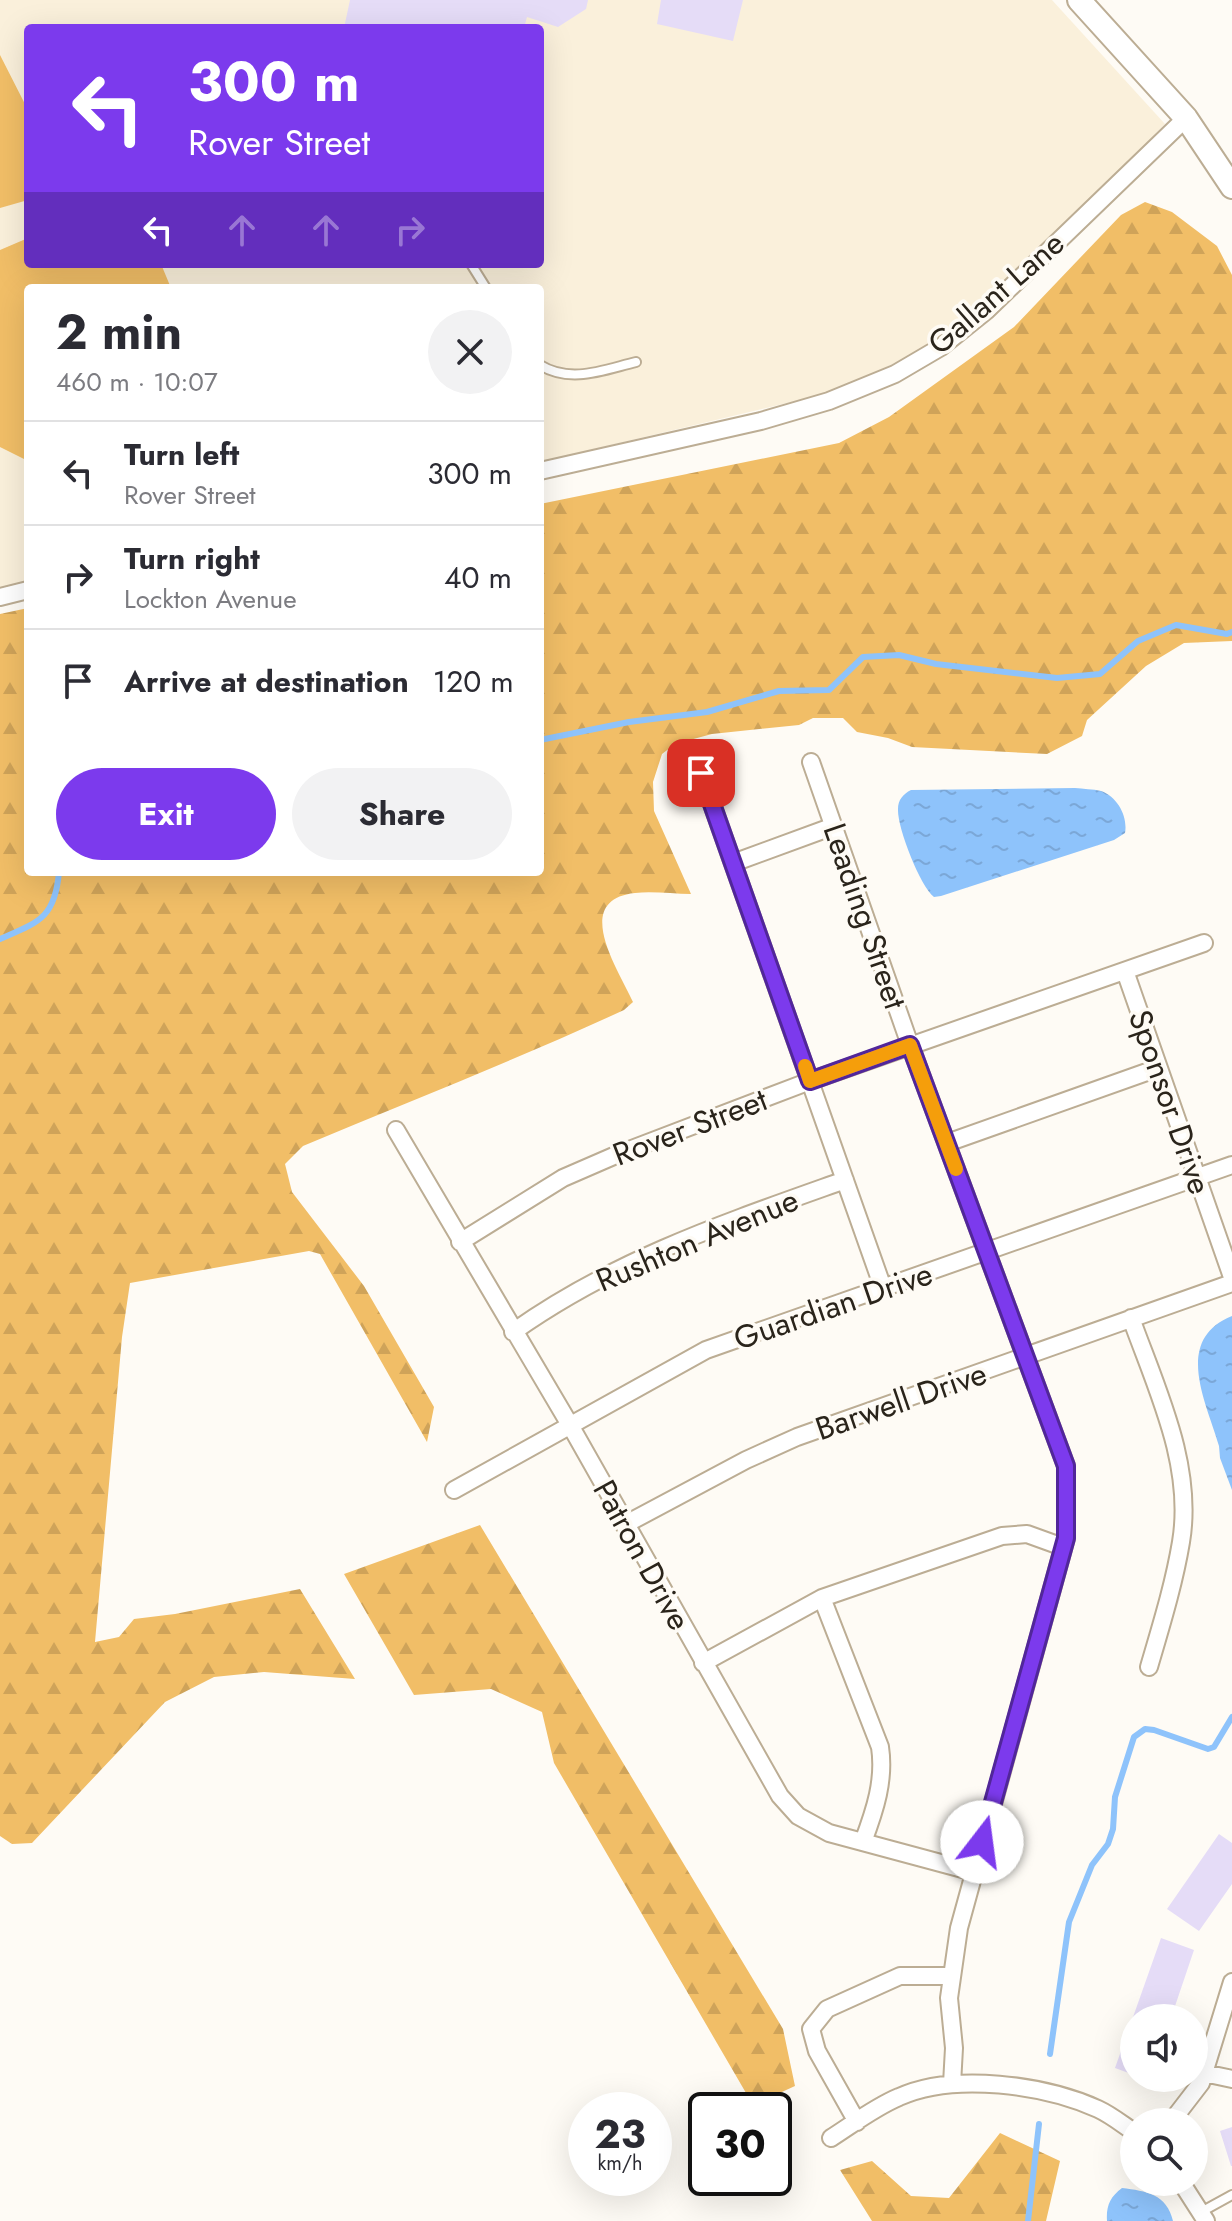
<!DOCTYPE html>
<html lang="en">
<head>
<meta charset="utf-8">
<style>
  body { margin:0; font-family:Jost,sans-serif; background:#f2f2f3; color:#2b2b33; height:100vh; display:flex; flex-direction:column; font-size:30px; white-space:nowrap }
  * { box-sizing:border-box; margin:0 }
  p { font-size:26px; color:#7c7c81 }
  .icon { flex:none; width:44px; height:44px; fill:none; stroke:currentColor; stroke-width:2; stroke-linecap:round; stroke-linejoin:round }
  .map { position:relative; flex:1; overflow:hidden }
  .panel { position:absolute; left:24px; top:284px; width:520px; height:592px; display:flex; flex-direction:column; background:#fff; border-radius:8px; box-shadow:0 8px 32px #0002 }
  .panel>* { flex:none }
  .banner { position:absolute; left:24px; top:24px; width:520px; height:244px; border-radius:8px; box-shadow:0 8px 32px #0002; background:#7c3aed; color:#fff; overflow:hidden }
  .fabs { position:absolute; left:1120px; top:2004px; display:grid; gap:16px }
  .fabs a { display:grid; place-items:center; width:88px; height:88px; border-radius:50%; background:#fff; box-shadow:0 8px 32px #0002; font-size:40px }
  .speed { position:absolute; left:568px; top:2092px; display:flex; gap:16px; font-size:40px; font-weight:700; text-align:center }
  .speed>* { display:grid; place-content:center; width:104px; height:104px; border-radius:50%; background:#fff; box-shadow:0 8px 32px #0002; line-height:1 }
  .speed small { font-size:20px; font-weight:400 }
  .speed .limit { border:4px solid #111; border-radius:12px; background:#fff; color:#111 }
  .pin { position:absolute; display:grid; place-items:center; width:68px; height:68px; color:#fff; margin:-34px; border-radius:16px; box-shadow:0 4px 12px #0006 }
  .me { position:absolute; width:88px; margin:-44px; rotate:15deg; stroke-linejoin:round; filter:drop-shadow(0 0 6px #0008) }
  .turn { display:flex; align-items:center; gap:28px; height:168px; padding:0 32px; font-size:36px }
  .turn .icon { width:104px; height:104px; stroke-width:2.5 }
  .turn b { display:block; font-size:56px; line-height:68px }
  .lanes { display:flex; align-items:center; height:76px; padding:0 32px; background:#0003; justify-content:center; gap:40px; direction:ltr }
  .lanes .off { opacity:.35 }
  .round { display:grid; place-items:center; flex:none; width:84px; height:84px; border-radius:42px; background:#f2f2f3 }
  .headline { display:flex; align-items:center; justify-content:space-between; height:136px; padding:0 32px }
  h1 { font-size:48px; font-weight:700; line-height:60px }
  .primary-button { display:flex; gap:16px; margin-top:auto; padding:16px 32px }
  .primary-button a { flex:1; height:92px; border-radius:48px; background:#7c3aed; color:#fff; font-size:32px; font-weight:700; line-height:92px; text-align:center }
  .primary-button a+a { background:#f2f2f3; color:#2b2b33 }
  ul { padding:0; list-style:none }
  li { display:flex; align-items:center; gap:24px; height:104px; padding:0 32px; border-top:2px solid #e1e1e2 }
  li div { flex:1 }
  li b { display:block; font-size:30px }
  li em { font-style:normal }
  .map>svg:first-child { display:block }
  .education { fill:#faf0db; fill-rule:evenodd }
  .forest { fill:url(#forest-firs) }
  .garden { fill:#f1be67 }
  .water { fill:url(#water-ripples) }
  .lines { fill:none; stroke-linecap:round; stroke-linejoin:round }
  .stream { stroke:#8ec3fb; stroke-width:6 }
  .building { fill:#e5dcf7 }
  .lane-casing { stroke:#bcad94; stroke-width:12 }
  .street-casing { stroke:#bcad94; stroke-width:20 }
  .secondary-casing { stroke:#bcad94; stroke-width:26 }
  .lane { stroke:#fff; stroke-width:8 }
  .street { stroke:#fff; stroke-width:16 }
  .secondary { stroke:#fff; stroke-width:22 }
  .route-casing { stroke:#51269a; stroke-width:20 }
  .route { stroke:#7c3aed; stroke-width:14 }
  .slow { stroke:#f59e0b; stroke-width:14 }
  .labels { text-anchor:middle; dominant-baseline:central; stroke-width:7; stroke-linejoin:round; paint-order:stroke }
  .street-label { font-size:32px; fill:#2a241b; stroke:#fefbf5 }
</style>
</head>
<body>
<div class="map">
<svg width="1232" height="2221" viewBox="0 0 1232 2221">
  <defs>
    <pattern id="forest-firs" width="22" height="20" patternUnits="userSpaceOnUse" patternTransform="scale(2)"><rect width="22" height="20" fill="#f1be67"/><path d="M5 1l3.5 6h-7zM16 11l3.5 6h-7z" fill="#cfa359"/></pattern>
    <pattern id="water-ripples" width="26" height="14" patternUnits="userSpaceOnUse" patternTransform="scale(2)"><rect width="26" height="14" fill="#8ec3fb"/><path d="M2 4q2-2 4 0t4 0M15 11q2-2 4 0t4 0" fill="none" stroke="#7ba7d7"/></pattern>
  </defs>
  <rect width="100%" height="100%" fill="#fefbf5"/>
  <path class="education" d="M0,0H1052L1165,124L1003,288L929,347L833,392L540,462V288H28V581L0,588ZM28,28H540V264H28Z"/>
  <path class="forest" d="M1145,202L1172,212L1217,246L1232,275V641L1184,643L1146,666L1087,720L1082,736L1047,754L912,747L888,738L857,732L843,718H813L799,725L712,734L675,744L662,754L653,782L654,811L691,894C673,894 653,891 635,893C571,900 618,969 633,1002L624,1010C518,1059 410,1101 303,1146L285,1164L292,1192L364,1286L434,1407L427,1442L320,1254L309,1251L130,1283L122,1337L95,1642L119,1637L134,1619L175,1614L300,1589L355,1679L264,1672L214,1677L165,1702L32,1843L12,1844L0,1836V614L28,608V872H540V504L839,443L889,417L1014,327L1121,215Z
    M480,1525L783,2029L795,2086L753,2105L554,1763L542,1712L491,1689L414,1695L344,1574Z
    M1000,2133L1060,2161L1046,2221H872L840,2170L872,2161L911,2196L949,2198Z"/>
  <path class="garden" d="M0,55L28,110V200L0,208Z
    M28,238V264H161L171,288H28V461L0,447V250Z"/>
  <path class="water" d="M1075,788C1083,789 1093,789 1101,791C1118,797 1128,817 1125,833L1114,840L941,896L934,897C920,886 897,827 898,809C898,800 903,794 911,790Z
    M1232,1316V1490L1220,1458L1219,1446C1206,1401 1173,1340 1232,1316Z
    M1122,2188C1146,2191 1167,2194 1173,2221H1107C1106,2206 1110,2197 1122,2188Z"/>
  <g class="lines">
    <path class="stream" d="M540,740L629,722L707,712L779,691L829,690L863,657L899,655L936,664L1057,678L1100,674L1138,641L1176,625L1227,634L1232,632
      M0,939C39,922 55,918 59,872
      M1050,2054L1069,1922L1092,1865L1108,1844L1113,1829L1115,1797L1134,1737L1145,1729L1154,1730L1208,1749L1214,1747L1232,1717
      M1028,2221L1039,2124"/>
  </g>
  <path class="building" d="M350,0H588L586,9L558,27L527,17L524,28H344Z
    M661,0H743L733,41L657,24Z
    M1219,1834L1232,1843V1884L1199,1931L1167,1909Z
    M1161,1938L1194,1950L1171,2018H1134V2075L1115,2068Z
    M1232,2127V2166H1231L1220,2131Z"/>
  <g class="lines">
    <g class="lane-casing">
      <path id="lane" d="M471,264L486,288
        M540,365C571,384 603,370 636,362
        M1201,2212L1232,2195"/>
    </g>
    <g class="street-casing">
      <path id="street" d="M540,471L761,421L829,401L895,374L941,347L986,311L1186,118
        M0,597L28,590
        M811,762L910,1045L1066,1466V1538L959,1928L949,1998L954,2048L952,2084
        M701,773L883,1288
        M733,863L834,826
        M1125,971L1232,1277
        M396,1130L570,1425L780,1796L798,1816L829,1833L974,1872
        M947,1143L1158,1068
        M460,1242L563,1178L616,1155L810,1081L1204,943
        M1131,1318C1156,1388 1194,1465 1181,1542C1174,1584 1161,1626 1149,1667
        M513,1332C616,1259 727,1222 845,1180
        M454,1490L706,1350L1232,1165
        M624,1525L746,1460L797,1437L1232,1283
        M822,1598L880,1747C885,1780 875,1810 863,1842
        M703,1663L822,1598L1002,1536L1027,1534L1063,1547
        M1204,2073L1232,2079
        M857,2122L817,2051L811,2029L827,2009L900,1976H952
        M1171,2122L1201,2083L1232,1982
        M831,2138C853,2124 875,2107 899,2097C954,2072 1045,2085 1098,2109C1111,2115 1122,2124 1134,2132
        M1181,2182L1206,2221"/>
    </g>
    <g class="secondary-casing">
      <path id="secondary" d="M1079,0L1186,118L1232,187"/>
    </g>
    <use href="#lane" class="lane"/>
    <use href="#street" class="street"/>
    <use href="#secondary" class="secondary"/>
  </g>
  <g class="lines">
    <g class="route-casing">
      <path id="route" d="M701,773L810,1081L910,1045L1066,1466V1538L982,1842"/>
    </g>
    <use href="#route" class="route"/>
    <path class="slow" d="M805,1066L810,1081L910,1045L956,1169"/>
  </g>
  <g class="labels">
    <g class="street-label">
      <text transform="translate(996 293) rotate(-41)">Gallant Lane</text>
      <text transform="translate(865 916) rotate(71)">Leading Street</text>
      <text transform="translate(1170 1102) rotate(71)">Sponsor Drive</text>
      <text transform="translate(690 1127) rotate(-21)">Rover Street</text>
      <text transform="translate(697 1240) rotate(-23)">Rushton Avenue</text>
      <text transform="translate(833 1306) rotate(-19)">Guardian Drive</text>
      <text transform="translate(901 1401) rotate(-19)">Barwell Drive</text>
      <text transform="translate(642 1555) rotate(61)">Patron Drive</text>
    </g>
  </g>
</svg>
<div class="fabs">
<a><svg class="icon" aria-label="sound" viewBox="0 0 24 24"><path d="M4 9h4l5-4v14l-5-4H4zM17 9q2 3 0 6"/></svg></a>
<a><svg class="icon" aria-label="search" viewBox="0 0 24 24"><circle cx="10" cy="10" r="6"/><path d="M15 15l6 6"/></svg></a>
</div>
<div class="speed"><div>23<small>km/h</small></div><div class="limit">30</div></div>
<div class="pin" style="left:701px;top:773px;background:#d93025"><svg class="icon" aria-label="arrive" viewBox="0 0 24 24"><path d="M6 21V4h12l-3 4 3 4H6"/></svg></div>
<svg class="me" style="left:982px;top:1842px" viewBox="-20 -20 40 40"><circle r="19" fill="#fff"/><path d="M0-13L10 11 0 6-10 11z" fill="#7c3aed"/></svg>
<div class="banner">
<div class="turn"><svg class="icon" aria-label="left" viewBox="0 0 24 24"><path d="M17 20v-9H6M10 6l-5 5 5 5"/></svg><div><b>300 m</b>Rover Street</div></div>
<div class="lanes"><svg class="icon" aria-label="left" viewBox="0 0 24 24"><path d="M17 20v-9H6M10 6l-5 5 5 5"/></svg><svg class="icon off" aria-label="ahead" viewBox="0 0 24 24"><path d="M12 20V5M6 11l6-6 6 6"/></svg><svg class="icon off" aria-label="ahead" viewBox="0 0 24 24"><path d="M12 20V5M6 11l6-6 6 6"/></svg><svg class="icon off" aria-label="right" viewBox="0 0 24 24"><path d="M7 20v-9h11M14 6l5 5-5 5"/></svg></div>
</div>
<section class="panel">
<div class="headline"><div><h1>2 min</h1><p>460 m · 10:07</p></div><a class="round"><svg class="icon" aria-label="close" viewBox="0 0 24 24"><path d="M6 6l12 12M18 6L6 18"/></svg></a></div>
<ul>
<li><svg class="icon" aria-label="left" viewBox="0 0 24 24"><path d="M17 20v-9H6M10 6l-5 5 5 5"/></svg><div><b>Turn left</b><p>Rover Street</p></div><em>300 m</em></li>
<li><svg class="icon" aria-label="right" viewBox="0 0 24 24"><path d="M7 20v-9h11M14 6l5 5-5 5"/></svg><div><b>Turn right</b><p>Lockton Avenue</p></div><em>40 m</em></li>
<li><svg class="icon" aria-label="arrive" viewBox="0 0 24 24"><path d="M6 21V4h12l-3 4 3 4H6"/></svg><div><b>Arrive at destination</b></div><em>120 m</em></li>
</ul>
<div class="primary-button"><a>Exit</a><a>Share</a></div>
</section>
</div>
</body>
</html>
